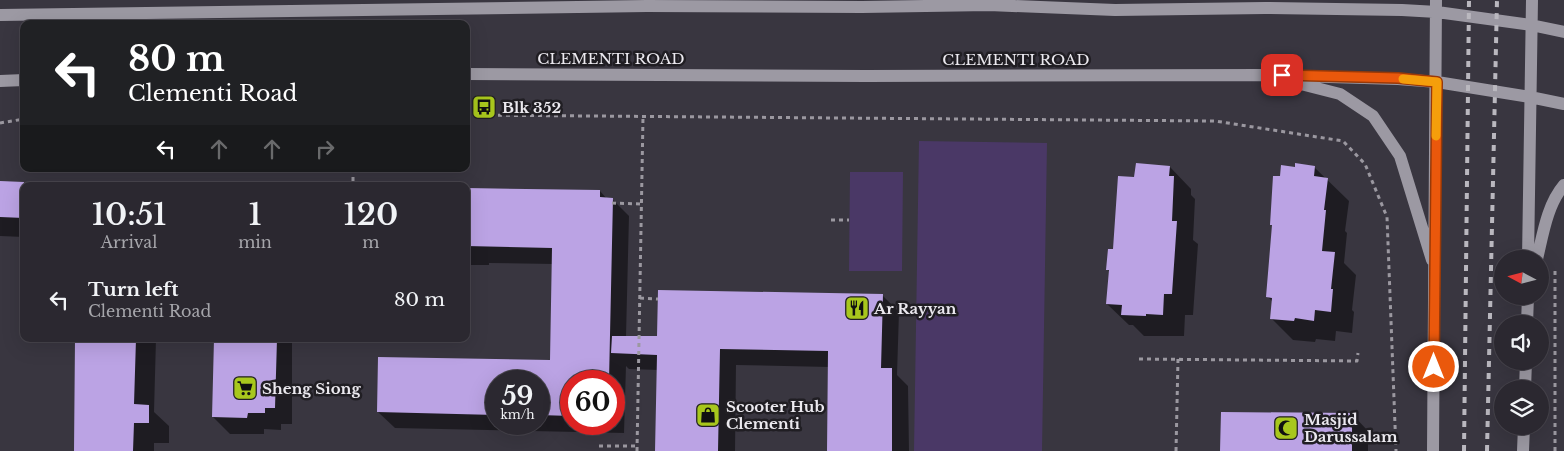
<!DOCTYPE html>
<html lang="en">
<head>
<meta charset="utf-8">
<style>
  body { margin:0; font-family:"Libre Baskerville",serif; background:#37343c; color:#f1f3f6; height:100vh; display:flex; flex-direction:column; font-size:19px; white-space:nowrap }
  * { box-sizing:border-box; margin:0 }
  p { font-size:16px; color:#a6a6ab }
  .icon { flex:none; width:28px; height:28px; fill:none; stroke:currentColor; stroke-width:2; stroke-linecap:round; stroke-linejoin:round }
  .map { position:relative; flex:1; overflow:hidden }
  .details { position:absolute; left:20px; top:182px; width:450px; height:160px; display:flex; flex-direction:column; background:#2b2830; border-radius:10px; box-shadow:0 5px 20px #0002,0 0 0 1px #47444c }
  .details>* { flex:none }
  .top-card { position:absolute; left:20px; top:20px; width:450px; height:152px; border-radius:10px; box-shadow:0 5px 20px #0002,0 0 0 1px #47444c; background:#202124; color:#fff; overflow:hidden }
  .needle { width:32px; rotate:277deg }
  .tools { position:absolute; left:1494px; top:250px; display:grid; gap:10px }
  .tools a { display:grid; place-items:center; width:55px; height:55px; border-radius:50%; background:#2b2830; box-shadow:0 5px 20px #0002,0 0 0 1px #47444c; font-size:25px }
  .speed { position:absolute; left:485px; top:370px; display:flex; gap:10px; font-size:25px; font-weight:700; text-align:center }
  .speed>* { display:grid; place-content:center; width:65px; height:65px; border-radius:50%; background:#2b2830; box-shadow:0 5px 20px #0002,0 0 0 1px #47444c; line-height:1 }
  .speed small { font-size:12px; font-weight:400 }
  .speed .limit { border:8px solid #d22; background:#fff; color:#111 }
  .pin { position:absolute; display:grid; place-items:center; width:42px; height:42px; color:#fff; margin:-21px; border-radius:10px; box-shadow:0 2px 8px #0006 }
  .me { position:absolute; width:55px; margin:-28px; rotate:0deg; stroke-linejoin:round; filter:drop-shadow(0 0 4px #0008) }
  .turn { display:flex; align-items:center; gap:18px; height:105px; padding:0 25px; font-size:22px }
  .turn .icon { width:65px; height:65px; stroke-width:2.5 }
  .turn b { display:block; font-size:35px; line-height:42px }
  .lanes { display:flex; align-items:center; height:48px; padding:0 25px; background:#0003; justify-content:center; gap:25px; direction:ltr }
  .lanes .off { opacity:.35 }
  .eta { display:flex; justify-content:space-evenly; align-items:center; height:85px; text-align:center }
  .eta b { font-size:30px; font-weight:600; line-height:35px }
  ul { padding:0; list-style:none }
  li { display:flex; align-items:center; gap:15px; height:65px; padding:0 25px }
  li div { flex:1 }
  li b { display:block; font-size:19px }
  li em { font-style:normal }
  .map>svg:first-child { display:block }
  .green { fill:#4a3866 }
  .shadow { fill:#0007; fill-rule:evenodd }
  .building { fill:#bba3e4 }
  .lines { fill:none; stroke-linecap:round; stroke-linejoin:round }
  .path { stroke:#9b98a0; stroke-width:3; stroke-dasharray:4 4; stroke-linecap:butt }
  .primary { stroke:#9c99a3; stroke-width:12 }
  .rail { stroke:#bab8bf; stroke-width:4; stroke-dasharray:6 6; stroke-linecap:butt }
  .route-casing { stroke:#983908; stroke-width:12 }
  .route { stroke:#ea580c; stroke-width:9 }
  .slow { stroke:#f59e0b; stroke-width:9 }
  .labels { text-anchor:middle; dominant-baseline:central; stroke-width:5; stroke-linejoin:round; paint-order:stroke }
  .street-label { font-size:15px; fill:#ebe9ef; stroke:#201e23 }
  .poi-label { font-size:15px; font-weight:bold; fill:#ebe9ef; stroke:#201e23; text-anchor:start }
</style>
</head>
<body>
<div class="map">
<svg width="1564" height="451" viewBox="0 0 1564 451">
  <rect width="100%" height="100%" fill="#393640"/>
  <path class="green" d="M919,141L1047,143L1042,451H914Z
    M850,172H903L902,271H849Z"/>
  <path class="shadow" d="M1170,167L1191,189V195L1195,199L1193,240L1198,244L1193,315H1185L1184,336H1144L1133,325H1129L1107,304L1110,272L1108,270L1135,179Z
    M1314,167L1349,201L1345,231L1347,233L1344,263L1356,275L1352,310L1354,312L1352,333L1336,331L1335,341L1316,339L1315,342L1293,340L1271,318L1273,302L1268,297L1273,227L1271,224L1281,177L1296,168Z
    M0,182L51,184L53,186H24V237L0,236Z
    M111,185L139,186H140H111Z
    M466,189L600,191L607,199H612L629,216L626,337H658L882,295L899,312L897,375L908,386L909,451H828L829,367L736,365L735,451H656L658,370L629,369L626,366L624,433L395,428L378,412L552,361L553,264L489,263V265H466ZM496,381H539V424H496ZM571,381H614V424H571Z
    M77,339H156L154,412L169,426V443H154V451H75Z
    M215,339H292V424H281V430L264,429V434H230L213,417Z
    M1352,414L1368,431V451H1221Z"/>
  <path class="building" d="M1136,163L1170,166L1169,176H1174L1172,221H1177L1172,294H1164L1163,315L1146,314V316L1121,315L1122,305L1106,304L1109,270H1106L1108,249H1113L1118,176L1134,177Z
    M1295,163L1315,166L1314,176L1328,178L1324,210H1326L1322,251L1335,252L1331,289H1333L1331,312L1315,310L1314,321L1295,318L1294,321L1270,319L1272,298L1266,297L1272,225H1270L1273,176H1280L1281,165L1295,167Z
    M0,181L24,182V218L0,217Z
    M466,188L600,190V197L613,198L609,381H571V416L539,415V381H496V415L377,412L378,357L550,360L552,248L466,246Z
    M658,290L883,294L881,368H892V451H827L828,351L720,349L718,451H655L657,355L611,353L612,336H657Z
    M75,339H136L134,404L149,405V423H134L133,451H74Z
    M214,339H277L275,408H265V413H248L247,418L212,417Z
    M1221,412L1352,413V451H1220Z"/>
  <g class="lines">
    <path class="path" d="M466,115L1215,121L1343,141L1365,164L1387,217L1396,451
      M0,123L24,119
      M353,169V186
      M612,203L641,204
      M831,220H849
      M640,298L658,299
      M1139,359L1357,361L1358,353
      M599,446H637
      M637,451L643,117
      M1176,451L1178,359
      M1555,451V267"/>
    <path class="primary" d="M0,15L647,6L862,7L989,5L1115,10L1265,8L1402,10L1437,12L1531,25L1564,32
      M466,74L866,76L1263,75L1398,79L1437,82L1530,97L1564,104
      M1285,80L1340,94L1373,116L1400,156L1432,260
      M0,81L24,80
      M1528,259L1532,0
      M1537,259C1543,234 1547,205 1564,185
      M1527,324L1528,296
      M1525,389L1526,361
      M1433,451L1436,0
      M1523,451L1524,426"/>
    <path class="rail" d="M1464,451L1469,0
      M1487,451L1497,0"/>
  </g>
  <g class="lines">
    <g class="route-casing">
      <path id="route" d="M1282,75L1398,78L1437,82L1434,367"/>
    </g>
    <use href="#route" class="route"/>
    <path class="slow" d="M1403,79L1437,82L1436,136"/>
  </g>
  <defs>
    <g id="bus-square" transform="scale(1.25)"><rect x="-9" y="-9" width="18" height="18" rx="4" fill="#a8c71d" stroke="#201e23"/><path d="M-5-6H5V4H4V6H2V4H-2V6H-4V4H-5ZM-3.5-4V0h7V-4ZM-3.5 1.2v1.5H-2V1.2ZM2 1.2v1.5H3.5V1.2Z" fill="#111"/></g>
    <g id="restaurant-square" transform="scale(1.25)"><rect x="-9" y="-9" width="18" height="18" rx="4" fill="#a8c71d" stroke="#201e23"/><path d="M-5-6h1v4h1v-4h1v4h1v-4h1v5L-1.5 .5V6h-2V.5L-5-1ZM5-6V6H3V1.5H1.5Q1.5-4 5-6Z" fill="#111"/></g>
    <g id="supermarket-square" transform="scale(1.25)"><rect x="-9" y="-9" width="18" height="18" rx="4" fill="#a8c71d" stroke="#201e23"/><path d="M-6-5.5h2.5l.6 2H6L4.5 2H-2.5L-4.4-4H-6ZM-1.5 3.2a1.3 1.3 0 1 0 .1 0ZM3 3.2a1.3 1.3 0 1 0 .1 0Z" fill="#111"/></g>
    <g id="shop-square" transform="scale(1.25)"><rect x="-9" y="-9" width="18" height="18" rx="4" fill="#a8c71d" stroke="#201e23"/><path d="M-5-2.5h2.3a2.7 3.5 0 0 1 5.4 0H5L5.5 6h-11ZM-1.5-2.5h3a1.5 2.3 0 0 0-3 0Z" fill="#111"/></g>
    <g id="mosque-square" transform="scale(1.25)"><rect x="-9" y="-9" width="18" height="18" rx="4" fill="#a8c71d" stroke="#201e23"/><path d="M3.5-4.9A6 6 0 1 0 3.5 4.9A5 5 0 1 1 3.5-4.9Z" fill="#111"/></g>
  </defs>
  <g fill-rule="evenodd">
    <use href="#bus-square" x="484" y="107"/>
    <use href="#restaurant-square" x="857" y="308"/>
    <use href="#supermarket-square" x="245" y="388"/>
    <use href="#shop-square" x="708" y="415"/>
    <use href="#mosque-square" x="1286" y="428"/>
  </g>
  <g class="labels">
    <g class="street-label">
      <text x="611" y="58">CLEMENTI ROAD</text>
      <text x="1016" y="59">CLEMENTI ROAD</text>
    </g>
    <g class="poi-label">
      <text x="502" y="107">Blk 352</text>
      <text x="874" y="308">Ar Rayyan</text>
      <text x="262" y="388">Sheng Siong</text>
      <text x="726" y="406">Scooter Hub<tspan x="726" dy="17">Clementi</tspan></text>
      <text x="1304" y="419">Masjid<tspan x="1304" dy="17">Darussalam</tspan></text>
    </g>
  </g>
</svg>
<div class="tools">
<a><svg class="needle" viewBox="-14 -14 28 28"><path d="M0-13l5 13h-10z" fill="#e53935"/><path d="M0 13l5-13h-10z" fill="#a6a6ab"/></svg></a>
<a><svg class="icon" aria-label="sound" viewBox="0 0 24 24"><path d="M4 9h4l5-4v14l-5-4H4zM17 9q2 3 0 6"/></svg></a>
<a><svg class="icon" aria-label="layers" viewBox="0 0 24 24"><path d="M12 4l9 5-9 5-9-5zM3 14l9 5 9-5"/></svg></a>
</div>
<div class="speed"><div>59<small>km/h</small></div><div class="limit">60</div></div>
<div class="pin" style="left:1282px;top:75px;background:#d93025"><svg class="icon" aria-label="arrive" viewBox="0 0 24 24"><path d="M6 21V4h12l-3 4 3 4H6"/></svg></div>
<svg class="me" style="left:1434px;top:367px" viewBox="-20 -20 40 40"><circle r="17" fill="#ea580c" stroke="#fff" stroke-width="3"/><path d="M0-11L8 9 0 5-8 9z" fill="#fff"/></svg>
<div class="top-card">
<div class="turn"><svg class="icon" aria-label="left" viewBox="0 0 24 24"><path d="M17 20v-9H6M10 6l-5 5 5 5"/></svg><div><b>80 m</b>Clementi Road</div></div>
<div class="lanes"><svg class="icon" aria-label="left" viewBox="0 0 24 24"><path d="M17 20v-9H6M10 6l-5 5 5 5"/></svg><svg class="icon off" aria-label="ahead" viewBox="0 0 24 24"><path d="M12 20V5M6 11l6-6 6 6"/></svg><svg class="icon off" aria-label="ahead" viewBox="0 0 24 24"><path d="M12 20V5M6 11l6-6 6 6"/></svg><svg class="icon off" aria-label="right" viewBox="0 0 24 24"><path d="M7 20v-9h11M14 6l5 5-5 5"/></svg></div>
</div>
<section class="details">
<div class="eta">
<div><b>10:51</b><p>Arrival</p></div>
<div><b>1</b><p>min</p></div>
<div><b>120</b><p>m</p></div>
</div>
<ul>
<li><svg class="icon" aria-label="left" viewBox="0 0 24 24"><path d="M17 20v-9H6M10 6l-5 5 5 5"/></svg><div><b>Turn left</b><p>Clementi Road</p></div><em>80 m</em></li>
</ul>
</section>
</div>
</body>
</html>
